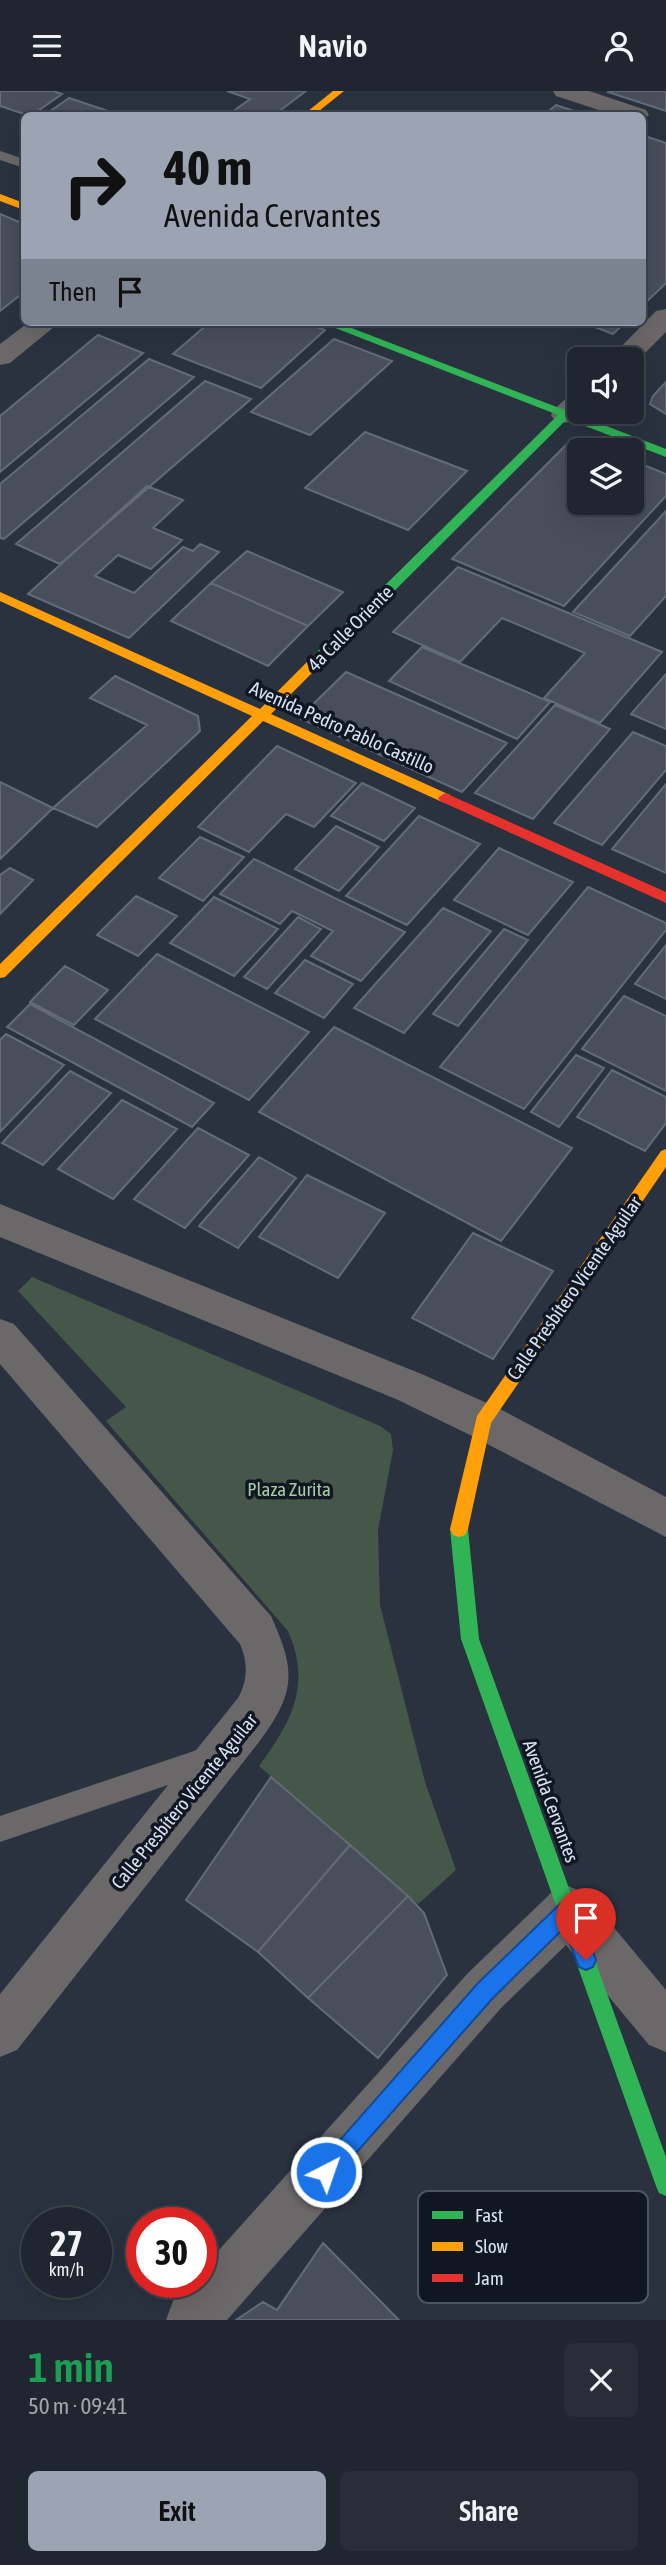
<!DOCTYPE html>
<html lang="en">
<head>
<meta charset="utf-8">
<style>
  body { margin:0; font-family:"Asap Condensed",sans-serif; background:#282e38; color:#f1f3f6; height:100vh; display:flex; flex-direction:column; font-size:26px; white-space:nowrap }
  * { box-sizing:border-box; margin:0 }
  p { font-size:23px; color:#a2a5ab }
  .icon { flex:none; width:38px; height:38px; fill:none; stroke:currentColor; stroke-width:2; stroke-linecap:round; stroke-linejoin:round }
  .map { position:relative; height:2229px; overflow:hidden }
  .sheet { display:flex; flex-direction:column; background:#202630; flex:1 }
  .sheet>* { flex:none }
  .hud { position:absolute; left:21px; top:21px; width:625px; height:214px; border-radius:10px; box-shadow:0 7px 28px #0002,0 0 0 2px #3d434c; background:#9ca4b4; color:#111; overflow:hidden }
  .tools { position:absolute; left:567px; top:256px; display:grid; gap:14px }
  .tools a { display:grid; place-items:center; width:77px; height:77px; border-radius:10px; background:#202630; box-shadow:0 7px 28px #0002,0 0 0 2px #3d434c; font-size:35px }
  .speed { position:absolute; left:21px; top:2116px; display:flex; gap:14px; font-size:35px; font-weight:700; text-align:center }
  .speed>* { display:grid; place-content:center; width:91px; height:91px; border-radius:50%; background:#202630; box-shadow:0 7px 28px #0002,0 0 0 2px #3d434c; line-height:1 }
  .speed small { font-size:18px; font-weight:400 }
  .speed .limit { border:10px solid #d22; background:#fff; color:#111 }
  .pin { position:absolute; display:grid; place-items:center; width:60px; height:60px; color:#fff; margin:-72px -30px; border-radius:50% 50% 50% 0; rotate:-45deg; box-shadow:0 0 7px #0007 }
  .pin .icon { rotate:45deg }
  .me { position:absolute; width:77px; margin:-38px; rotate:41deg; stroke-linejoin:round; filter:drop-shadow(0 0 5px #0008) }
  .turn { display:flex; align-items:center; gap:24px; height:147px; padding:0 28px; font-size:32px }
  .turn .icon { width:91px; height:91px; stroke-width:2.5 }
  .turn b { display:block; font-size:49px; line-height:60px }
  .then { display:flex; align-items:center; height:66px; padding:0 28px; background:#0003; gap:14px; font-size:26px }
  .round { display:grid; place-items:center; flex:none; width:74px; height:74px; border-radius:10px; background:#282e38 }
  .overview { display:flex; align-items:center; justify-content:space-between; height:119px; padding:0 28px }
  h1 { font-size:42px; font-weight:600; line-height:52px; color:#1e9e55 }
  .cta { display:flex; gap:14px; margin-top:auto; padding:14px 28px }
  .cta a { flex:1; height:80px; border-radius:10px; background:#9ca4b4; color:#111; font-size:28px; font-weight:600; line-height:80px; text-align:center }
  .cta a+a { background:#282e38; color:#f1f3f6 }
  header { display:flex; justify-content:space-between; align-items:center; height:91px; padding:0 28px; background:#202630; font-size:32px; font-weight:600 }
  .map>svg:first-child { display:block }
  .green { fill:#455748 }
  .building { fill:#484f5a; stroke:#646b77; stroke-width:2 }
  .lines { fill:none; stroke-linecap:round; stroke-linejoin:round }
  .lane { fill:#6b686a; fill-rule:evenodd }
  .street { fill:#6b686a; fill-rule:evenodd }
  .fast { fill:#30b455; fill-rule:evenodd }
  .slow { fill:#ff9f0a; fill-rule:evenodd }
  .jam { fill:#e5322d; fill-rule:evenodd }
  .route { fill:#1a73e8; stroke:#114b97; stroke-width:2 }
  .labels { text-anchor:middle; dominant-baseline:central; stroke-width:7; stroke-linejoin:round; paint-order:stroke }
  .street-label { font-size:19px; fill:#d9e2f3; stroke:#111722 }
  .park-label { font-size:19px; fill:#a5cda4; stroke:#111722 }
  .key { fill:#111722; stroke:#4d5461; stroke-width:2 }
  .key-label { font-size:19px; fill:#d9e2f3 }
</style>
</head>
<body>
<header><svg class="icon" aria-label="menu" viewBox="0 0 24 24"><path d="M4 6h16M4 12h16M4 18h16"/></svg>Navio<svg class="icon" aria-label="person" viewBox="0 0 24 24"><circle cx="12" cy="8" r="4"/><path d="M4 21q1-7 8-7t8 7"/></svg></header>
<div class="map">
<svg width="666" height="2229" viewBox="0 0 666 2229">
  <rect width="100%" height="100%" fill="#2a3240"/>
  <path class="green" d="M32,1186L380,1335L391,1343L393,1359L378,1439L380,1514L425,1691L456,1779L418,1813L259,1675C291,1631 312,1595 288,1540L106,1330L126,1316L18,1200Z"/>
  <path class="building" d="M0,0H53L62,3L32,24H27L0,15Z
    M227,0H306L274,24H228L250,8Z
    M609,0H666V20L608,1Z
    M69,7L120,24H59L49,21Z
    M556,14L586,24H544Z
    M642,44L666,52V192L642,215Z
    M0,123L24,133V201L0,220Z
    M210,231H303L325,239L261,297L173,263Z
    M582,231H625L613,243Z
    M98,244L143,262L0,381V325Z
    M334,248L392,270L310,344L251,321Z
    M149,268L194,286L4,448L0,447V393Z
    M205,290L251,308L60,473L16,453Z
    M666,291V323L650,313L653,305Z
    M365,341L467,380L408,439L305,397Z
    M573,347L605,359H579V411H632V369L666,383V405L564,515L452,468Z
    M147,395L183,409L153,437L182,449L151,478L118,464L95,485L134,502L183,456L193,460L200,453L219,461L129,547L28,503Z
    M666,420V505L630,545L573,521Z
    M247,460L343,501L308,535L211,492Z
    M458,476L662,561L600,632L544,607L585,562L502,527L460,571L393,541Z
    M211,492L308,535L268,575L171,530Z
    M422,556L550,611L517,648L389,590Z
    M346,581L507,652L462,701L299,627Z
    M666,583V638L631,623Z
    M115,585L198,625L200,640L97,736L53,717L147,634L90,607Z
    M555,614L610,638L533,728L475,702Z
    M633,641L666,655V679L602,754L554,732Z
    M277,655L356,692L314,736L286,723L249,761L198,736Z
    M0,691L53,717L0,768Z
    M362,692L415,717L384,750L331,725Z
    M666,693V782L612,758Z
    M419,725L480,753L407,834L346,805Z
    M336,735L379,756L339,800L295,778Z
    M200,746L244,766L203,810L159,787Z
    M499,757L573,791L528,844L454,809Z
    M254,768L405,841L361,890L311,865L333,840L292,820L280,833L220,803Z
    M10,777L33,789L0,823V784Z
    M588,796L666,832V839L524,1018L440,976Z
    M136,805L177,825L138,865L97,844Z
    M214,806L278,838L234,885L170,852Z
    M443,817L491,840L404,942L354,917Z
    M298,826L321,838L267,898L244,886Z
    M504,838L528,849L458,935L433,923Z
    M666,854V908L635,893Z
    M157,863L309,941L249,1009L95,928Z
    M305,869L353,893L324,927L275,902Z
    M65,875L108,899L74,934L30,911Z
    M624,905L666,925V1000L582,958Z
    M30,913L214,1012L192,1036L7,936Z
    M334,936L572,1057L501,1150L259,1021Z
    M6,943L64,974L0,1041V949Z
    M576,964L604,977L559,1036L531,1021Z
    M612,979L666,1006V1032L645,1060L577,1026Z
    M70,980L111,1002L43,1074L2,1052Z
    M122,1009L177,1038L113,1108L58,1078Z
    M198,1037L249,1064L185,1137L134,1108Z
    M259,1066L296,1087L238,1157L199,1135Z
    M307,1084L385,1122L338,1187L259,1146Z
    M473,1142L553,1180L493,1268L412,1227Z
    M271,1686L350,1754L258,1861L186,1809Z
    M350,1754L408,1805L308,1907L258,1861Z
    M408,1805L424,1822L447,1884L378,1967L308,1907Z
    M323,2152L399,2229H236L263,2211L277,2219Z"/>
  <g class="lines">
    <path class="lane" d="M0,60L24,68V77L0,69Z
      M212,1654L221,1658L225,1667L221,1676L0,1751V1725Z"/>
    <path class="street" d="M553,0H589L646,19L649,24L642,30V24H614L556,5Z
      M666,218V241L633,274L632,268H609L656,220Z
      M29,231H60L10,272L0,274V253Z
      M579,302V320H586C575,330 569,334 555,330L551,324C558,313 566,306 579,302Z
      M0,1113L424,1284L498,1317L666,1406V1446L468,1343L396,1308L0,1146Z
      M0,1228L14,1233L271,1525C296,1580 296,1601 259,1651L17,1959L0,1966V1903L238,1607C248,1590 248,1571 240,1553L0,1273Z
      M568,1795L585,1802L666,1899V1961L649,1954L566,1854L502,1916L227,2229H166L173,2210L191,2191H201V2179L468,1882L551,1802Z"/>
    <path class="fast" d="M320,231H336L666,358V366L567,328L326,568H316V562L558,324Z
      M459,1430L465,1432L468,1438L479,1548L666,2066V2105L659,2102L656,2095L461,1548L450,1438L453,1432Z"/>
    <path class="slow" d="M333,0H344L314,24H303Z
      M0,103L24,112V119L0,110Z
      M0,501L260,618L316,562H326V568L271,623L450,704L452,707L445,712L440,710L263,630L5,886L0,887V873L252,625L0,510Z
      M666,1058V1076L491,1332L468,1438L465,1444L459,1446L453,1444L450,1438L477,1325L661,1060Z"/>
    <path class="jam" d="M445,702L666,801V812L440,710L438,707Z"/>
  </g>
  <path class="route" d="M568,1810L575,1812L578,1819L596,1869L593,1876L586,1879L579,1876L564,1837L493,1907L333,2088L326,2091L318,2088L315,2081L318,2074L478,1892L561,1812Z"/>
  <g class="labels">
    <g class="street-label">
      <text transform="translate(350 537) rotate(-45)">4a Calle Oriente</text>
      <text transform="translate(342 636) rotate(24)">Avenida Pedro Pablo Castillo</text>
      <text transform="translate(574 1197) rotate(-55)">Calle Presbítero Vicente Aguilar</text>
      <text transform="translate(184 1710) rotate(-51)">Calle Presbítero Vicente Aguilar</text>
      <text transform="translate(551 1710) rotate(70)">Avenida Cervantes</text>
    </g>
    <g class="park-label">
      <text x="289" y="1398">Plaza Zurita</text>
    </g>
  </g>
  <rect x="418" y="2100" width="230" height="112" rx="10" class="key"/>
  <rect x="432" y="2120" width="31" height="8" fill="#30b455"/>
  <rect x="432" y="2151" width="31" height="9" fill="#ff9f0a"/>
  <rect x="432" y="2183" width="31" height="8" fill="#e5322d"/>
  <g class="key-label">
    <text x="475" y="2131">Fast</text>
    <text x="475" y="2162">Slow</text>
    <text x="475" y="2194">Jam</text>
  </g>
</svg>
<div class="tools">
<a><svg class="icon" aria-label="sound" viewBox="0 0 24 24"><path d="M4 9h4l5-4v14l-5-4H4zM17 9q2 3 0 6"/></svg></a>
<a><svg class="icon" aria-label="layers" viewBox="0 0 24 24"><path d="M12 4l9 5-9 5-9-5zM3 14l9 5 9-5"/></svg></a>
</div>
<div class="speed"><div>27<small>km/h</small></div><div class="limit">30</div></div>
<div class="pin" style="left:586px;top:1869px;background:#d93025"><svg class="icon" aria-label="arrive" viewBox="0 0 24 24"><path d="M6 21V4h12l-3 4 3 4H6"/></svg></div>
<svg class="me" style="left:326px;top:2081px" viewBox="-20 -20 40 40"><circle r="17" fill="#1a73e8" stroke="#fff" stroke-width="3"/><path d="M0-11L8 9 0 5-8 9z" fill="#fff"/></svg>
<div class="hud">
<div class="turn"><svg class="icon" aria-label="right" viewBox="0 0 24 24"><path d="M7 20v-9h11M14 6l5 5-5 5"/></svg><div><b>40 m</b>Avenida Cervantes</div></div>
<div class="then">Then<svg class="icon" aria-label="arrive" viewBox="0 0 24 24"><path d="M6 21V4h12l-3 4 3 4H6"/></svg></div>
</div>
</div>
<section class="sheet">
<div class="overview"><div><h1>1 min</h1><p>50 m · 09:41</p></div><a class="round"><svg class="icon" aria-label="close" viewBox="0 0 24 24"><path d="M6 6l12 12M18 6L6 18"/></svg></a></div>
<div class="cta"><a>Exit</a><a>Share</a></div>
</section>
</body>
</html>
